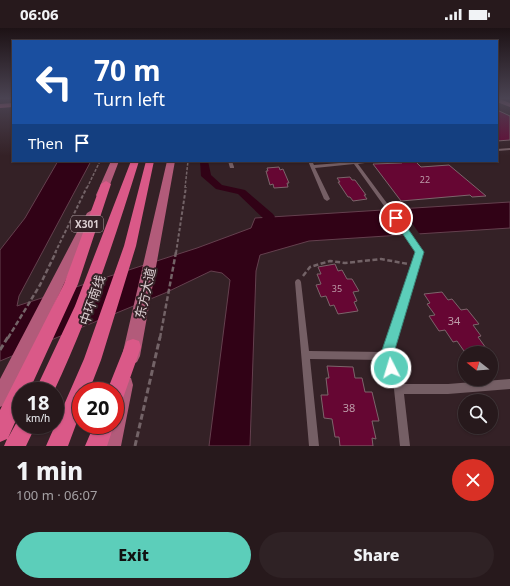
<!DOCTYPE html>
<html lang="en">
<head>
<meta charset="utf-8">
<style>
  body { margin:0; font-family:"Noto Sans","Noto Sans SC",sans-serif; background:#2f2225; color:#f1f3f6; height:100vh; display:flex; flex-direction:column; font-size:15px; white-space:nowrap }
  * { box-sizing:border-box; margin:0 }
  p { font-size:13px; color:#a4a0a3 }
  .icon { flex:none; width:22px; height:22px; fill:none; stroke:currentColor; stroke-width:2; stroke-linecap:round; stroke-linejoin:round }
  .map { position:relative; height:418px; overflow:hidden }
  .panel { display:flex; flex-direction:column; background:#27191c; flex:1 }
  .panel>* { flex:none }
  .banner { position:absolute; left:12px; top:12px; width:486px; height:122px; border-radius:0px; box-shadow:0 1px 3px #0004,0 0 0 1px #43383b; background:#1a4fa0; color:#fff; overflow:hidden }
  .needle { width:26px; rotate:287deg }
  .fabs { position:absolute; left:458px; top:318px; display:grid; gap:8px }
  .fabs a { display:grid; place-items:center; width:40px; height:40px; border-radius:50%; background:#27191c; box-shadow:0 1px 3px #0004,0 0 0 1px #43383b; font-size:20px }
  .speed { position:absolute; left:12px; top:354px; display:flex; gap:8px; font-size:20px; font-weight:700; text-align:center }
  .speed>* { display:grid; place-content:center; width:52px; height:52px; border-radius:50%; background:#27191c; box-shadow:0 1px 3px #0004,0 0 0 1px #43383b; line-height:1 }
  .speed small { font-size:10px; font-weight:400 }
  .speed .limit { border:6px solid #d22; background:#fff; color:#111 }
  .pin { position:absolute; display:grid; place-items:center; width:34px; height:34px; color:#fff; margin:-17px; border:2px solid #fff; border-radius:50%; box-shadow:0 1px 4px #0007 }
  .me { position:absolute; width:44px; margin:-22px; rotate:355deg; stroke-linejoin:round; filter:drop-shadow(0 0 3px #0008) }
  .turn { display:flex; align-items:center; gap:14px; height:84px; padding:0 16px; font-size:18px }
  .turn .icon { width:52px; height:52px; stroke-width:2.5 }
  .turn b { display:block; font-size:28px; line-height:34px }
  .then { display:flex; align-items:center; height:38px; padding:0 16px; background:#0003; gap:8px; font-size:15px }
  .round { display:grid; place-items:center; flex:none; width:42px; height:42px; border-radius:21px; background:#2f2225 }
  .overview { display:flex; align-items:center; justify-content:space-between; height:68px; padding:0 16px }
  h1 { font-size:24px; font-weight:800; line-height:30px }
  .primary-button { display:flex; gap:8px; margin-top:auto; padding:8px 16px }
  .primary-button a { flex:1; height:46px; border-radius:24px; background:#5cceba; color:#111; font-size:16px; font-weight:800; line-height:46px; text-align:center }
  .primary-button a+a { background:#2f2225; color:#f1f3f6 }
  .status { display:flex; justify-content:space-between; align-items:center; height:28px; padding:0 20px; background:#27191c; direction:ltr }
  .status svg { height:11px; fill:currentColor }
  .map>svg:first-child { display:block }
  .water { fill:#310216; stroke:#64404e }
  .pier { fill:#342126 }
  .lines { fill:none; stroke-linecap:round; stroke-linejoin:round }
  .canal { fill:#310216; fill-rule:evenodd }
  .building { fill:#660633; stroke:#7c656b }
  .path-far3 { stroke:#736367; stroke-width:1.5; stroke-dasharray:3 1.5; stroke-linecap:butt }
  .path-far2 { stroke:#736367; stroke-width:2; stroke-dasharray:3.5 2; stroke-linecap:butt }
  .path-far1 { stroke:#736367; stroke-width:2.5; stroke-dasharray:5 2.5; stroke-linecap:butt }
  .path { stroke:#736367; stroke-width:3; stroke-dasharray:6 3; stroke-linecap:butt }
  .lane { fill:#755f65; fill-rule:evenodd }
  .secondary { fill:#935d70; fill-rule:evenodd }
  .primary { fill:#b25b7a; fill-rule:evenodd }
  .highway { fill:#da5988; fill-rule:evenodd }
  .route { fill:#5cceba; stroke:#3c8679 }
  .labels { text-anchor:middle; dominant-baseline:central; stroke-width:4; stroke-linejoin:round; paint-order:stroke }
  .number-label { font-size:9px; fill:#be9daa }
  .shield { fill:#342126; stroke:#aa9b9e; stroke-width:1 }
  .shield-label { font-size:10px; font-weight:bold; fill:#dccfd2 }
  .near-number-label { font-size:11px; fill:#be9daa }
  .near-street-label { font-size:13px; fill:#dccfd2; stroke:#342126 }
</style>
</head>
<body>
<div class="status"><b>06:06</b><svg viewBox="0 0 49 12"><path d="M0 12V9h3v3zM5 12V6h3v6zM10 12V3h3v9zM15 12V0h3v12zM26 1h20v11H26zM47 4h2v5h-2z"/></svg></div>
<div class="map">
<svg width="510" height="418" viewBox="0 0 510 418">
  <rect width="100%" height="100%" fill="#342126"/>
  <path class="water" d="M58,133H91L19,268L17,278L197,220L251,200L255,190L510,174V200L309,213L260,227L256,243L250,418H209L230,252L222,245L211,243L165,265L0,333V222L25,190Z"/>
  <path class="pier" d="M400,178L421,208L404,209L385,179Z"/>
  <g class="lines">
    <path class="canal" d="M200,133H208L211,147L222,157L245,162L273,186L275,189L273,192H265L238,166L216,161L201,148Z"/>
  </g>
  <path class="building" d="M497,82L510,88V112L497,113Z
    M400,133H415L421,139L449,137L486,168L472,169L470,167L401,173L373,136L402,135Z
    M279,139L280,142L283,141L289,155H287L288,159L274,160L273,156L270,157L266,143H268L267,140Z
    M350,149L352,152H355L366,167H364L367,171L353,173L350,169H348L338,154H340L337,150Z
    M335,236L338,243L342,242L347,251H352L359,263L353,264L357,273L354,274L358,283L338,286L334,277L330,278L326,268L321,269L316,257L321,256L317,246H321L318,239Z
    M442,264L448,272L452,271L461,282L467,281L479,296L473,297L481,308L478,309L486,320L464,323L457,313L453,314L445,302L439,303L429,288L435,287L427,276L430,275L424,266Z
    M327,338L353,339L355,350H362L365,364H372L379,393H372L376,411L372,410L373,418H340L339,409H335L332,391L324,390L321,367H328L326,350H329Z"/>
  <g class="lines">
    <path class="path-far3" d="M87,160L100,133
      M185,160L188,133"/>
    <path class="path-far2" d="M55,225L87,159
      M176,225L186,159"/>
    <path class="path-far1" d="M303,248L310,239L330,233L345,235L381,231L408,236
      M8,310L40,257L56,224
      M160,310L176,224"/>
    <path class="path" d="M0,322L8,309
      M135,418L160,309"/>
    <path class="lane" d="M510,120V122L497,123V121Z
      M228,133H232L234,139V140H230Z
      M308,133H312L314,137L352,134V133H374L372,134L358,136L423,224L391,328L402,356H448L510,351V361L448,366H404L410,418H400L394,361L384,332L310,331L319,418H309L295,254L296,252L298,251L300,252L301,254L309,323L384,324L417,224L354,136L315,140L330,171L327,173L324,171Z"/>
    <path class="secondary" d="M497,70L510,75V79L497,74Z"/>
    <path class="primary" d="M13,75V79L0,80V76Z
      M111,133H119L106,167L105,169H97L96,167Z
      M167,133H175L140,328L137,334L131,337L125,334L122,328Z
      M92,182L97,185L19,352L7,376L0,379V351L87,185Z
      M124,348L131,350L133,357L121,418H99L105,397H115V363H113L117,350Z"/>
    <path class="highway" d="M131,133H139C115,211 89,289 54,363H35L75,278Z
      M146,133H154L136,218L101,332L89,363H81V383L68,418H46L84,331L124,218Z
      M106,153L111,156L78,256L29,363H21V381L8,410L19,390L21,389V397H36L26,418H4L7,411L0,414V382L64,256L101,156Z
      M133,311L139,313L141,319L122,373L115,375V363H107L127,313Z
      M94,397H114L107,418H85Z"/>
  </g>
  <linearGradient id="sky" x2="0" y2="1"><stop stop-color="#1d1215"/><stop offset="0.55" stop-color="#4a4352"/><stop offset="1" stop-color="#4a4352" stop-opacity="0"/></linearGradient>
  <rect width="510" height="128" fill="url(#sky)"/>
  <path class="route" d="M396,187L399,188L424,224L393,328L398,340L396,344L391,346L386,344L380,328L415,224L392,190Z"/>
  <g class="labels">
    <g class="number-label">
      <text x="425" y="151">22</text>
      <text x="337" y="260">35</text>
    </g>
    <rect class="shield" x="71" y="188" width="32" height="16" rx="3"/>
    <g class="shield-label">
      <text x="87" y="196">X301</text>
    </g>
    <g class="near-number-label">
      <text x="454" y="292">34</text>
      <text x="349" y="379">38</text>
    </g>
    <g class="near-street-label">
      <text transform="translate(145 265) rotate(-77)">东方大道</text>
      <text transform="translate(92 272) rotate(-71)">中环南线</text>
    </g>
  </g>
</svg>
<div class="fabs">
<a><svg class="needle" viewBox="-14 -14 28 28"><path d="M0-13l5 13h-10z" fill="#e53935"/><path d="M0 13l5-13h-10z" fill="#a4a0a3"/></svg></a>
<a><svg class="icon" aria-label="search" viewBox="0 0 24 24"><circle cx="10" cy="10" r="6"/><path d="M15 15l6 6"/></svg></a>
</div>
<div class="speed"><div>18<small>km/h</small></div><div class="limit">20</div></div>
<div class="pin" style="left:396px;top:190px;background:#d93025"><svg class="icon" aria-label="arrive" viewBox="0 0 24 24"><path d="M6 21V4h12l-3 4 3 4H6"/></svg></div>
<svg class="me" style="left:391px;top:340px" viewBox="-20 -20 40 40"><circle r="17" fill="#5cceba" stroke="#fff" stroke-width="3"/><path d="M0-11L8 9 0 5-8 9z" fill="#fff"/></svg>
<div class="banner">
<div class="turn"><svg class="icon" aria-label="left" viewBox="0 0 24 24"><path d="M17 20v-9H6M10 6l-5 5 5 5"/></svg><div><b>70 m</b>Turn left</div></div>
<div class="then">Then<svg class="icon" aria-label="arrive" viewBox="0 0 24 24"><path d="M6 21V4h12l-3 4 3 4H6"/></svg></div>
</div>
</div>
<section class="panel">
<div class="overview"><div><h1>1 min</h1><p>100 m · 06:07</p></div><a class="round" style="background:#d93025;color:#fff"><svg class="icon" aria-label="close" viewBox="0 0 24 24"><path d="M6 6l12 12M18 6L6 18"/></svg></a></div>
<div class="primary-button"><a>Exit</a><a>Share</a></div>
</section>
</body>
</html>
